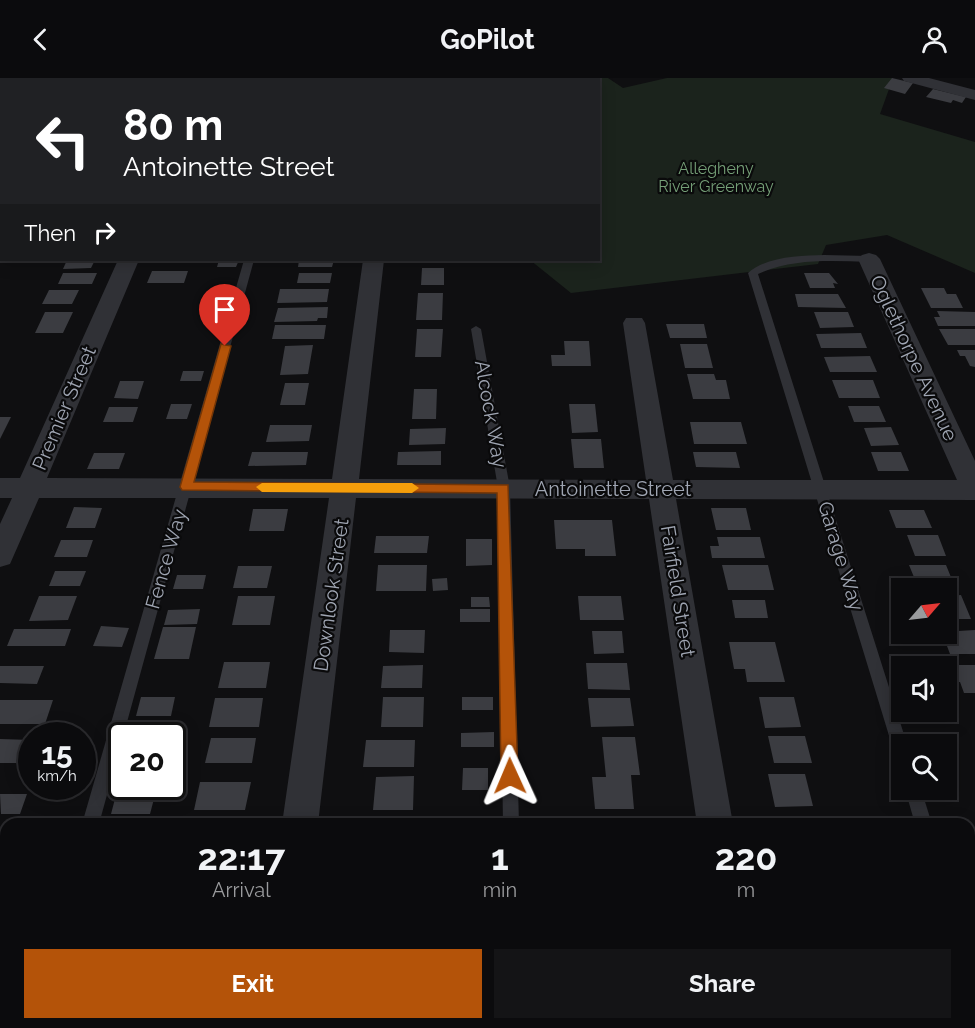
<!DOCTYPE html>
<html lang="en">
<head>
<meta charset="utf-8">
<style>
  body { margin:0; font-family:Raleway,sans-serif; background:#141416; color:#f1f3f6; height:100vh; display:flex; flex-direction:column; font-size:22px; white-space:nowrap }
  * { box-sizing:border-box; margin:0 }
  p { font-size:20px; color:#9a9b9d }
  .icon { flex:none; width:33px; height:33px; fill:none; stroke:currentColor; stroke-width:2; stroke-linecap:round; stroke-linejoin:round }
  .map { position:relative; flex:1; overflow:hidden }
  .details { position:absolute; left:0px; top:740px; width:975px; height:212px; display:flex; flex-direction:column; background:#0b0b0d; border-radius:18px 18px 0 0; box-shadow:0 3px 15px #0003,0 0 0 2px #2b2b2e }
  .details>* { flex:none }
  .guide { position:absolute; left:0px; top:0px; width:600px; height:183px; box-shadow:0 3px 15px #0003,0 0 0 2px #2b2b2e; background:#202124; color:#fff; overflow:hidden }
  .needle { width:39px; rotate:62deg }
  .fabs { position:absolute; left:891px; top:500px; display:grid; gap:12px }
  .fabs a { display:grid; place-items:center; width:66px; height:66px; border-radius:0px; background:#0b0b0d; box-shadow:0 3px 15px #0003,0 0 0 2px #2b2b2e; font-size:30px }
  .speed { position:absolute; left:18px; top:644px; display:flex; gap:12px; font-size:30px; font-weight:700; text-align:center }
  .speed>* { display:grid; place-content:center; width:78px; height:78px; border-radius:50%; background:#0b0b0d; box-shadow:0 3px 15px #0003,0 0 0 2px #2b2b2e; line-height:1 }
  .speed small { font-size:15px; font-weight:400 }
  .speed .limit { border:3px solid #111; border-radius:9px; background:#fff; color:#111 }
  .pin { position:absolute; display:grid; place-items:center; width:51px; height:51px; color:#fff; margin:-62px -26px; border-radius:50% 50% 50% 0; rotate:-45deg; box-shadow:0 0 6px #0007 }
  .pin .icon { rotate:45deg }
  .me { position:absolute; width:66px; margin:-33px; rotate:359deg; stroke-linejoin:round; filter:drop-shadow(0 0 4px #0008) }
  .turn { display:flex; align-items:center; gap:21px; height:126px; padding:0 24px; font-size:27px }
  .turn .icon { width:78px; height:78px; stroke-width:2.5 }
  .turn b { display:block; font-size:42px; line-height:51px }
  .then { display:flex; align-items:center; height:57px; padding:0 24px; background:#0003; gap:12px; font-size:22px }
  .eta { display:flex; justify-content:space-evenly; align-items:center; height:102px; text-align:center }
  .eta b { font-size:36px; font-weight:700; line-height:42px }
  .action { display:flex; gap:12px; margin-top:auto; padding:12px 24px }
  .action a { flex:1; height:69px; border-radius:0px; background:#b45309; color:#fff; font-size:24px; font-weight:700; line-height:69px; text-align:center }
  .action a+a { background:#141416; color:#f1f3f6 }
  header { display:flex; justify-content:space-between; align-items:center; height:78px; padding:0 24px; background:#0b0b0d; font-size:27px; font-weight:700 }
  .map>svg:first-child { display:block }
  .green { fill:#1b231c }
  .building { fill:#3b3c41 }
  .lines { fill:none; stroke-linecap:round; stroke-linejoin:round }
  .service { fill:#303136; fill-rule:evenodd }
  .minor { fill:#303136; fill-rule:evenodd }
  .route { fill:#b45309; stroke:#753606; stroke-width:1.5 }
  .slow { fill:#f59e0b }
  .labels { text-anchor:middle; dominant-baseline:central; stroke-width:4.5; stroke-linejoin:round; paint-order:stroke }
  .far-park-label { font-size:16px; fill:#759f77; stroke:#0a0a0b }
  .street-label { font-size:20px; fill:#9fa5b2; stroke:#0a0a0b }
</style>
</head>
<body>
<header><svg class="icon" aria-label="back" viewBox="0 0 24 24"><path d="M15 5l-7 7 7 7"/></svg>GoPilot<svg class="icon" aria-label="person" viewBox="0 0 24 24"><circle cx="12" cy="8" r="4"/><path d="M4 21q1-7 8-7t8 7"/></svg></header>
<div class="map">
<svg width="975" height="950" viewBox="0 0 975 950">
  <rect width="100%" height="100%" fill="#0f0f11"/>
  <path class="green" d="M0,0H150L2,2L0,144Z
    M332,0H608L623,10L667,0H893L880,36L975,64V195L887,157L826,167L818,186L571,215L530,182H598V2Z"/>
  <path class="building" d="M892,0L913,5L905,16L884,10Z
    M933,11L966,19L962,25L953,22L951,25L926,19Z
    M67,182H95L91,190L63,191Z
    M219,182H239L236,189H217Z
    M299,182H334L332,189H298Z
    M422,190H444V207H421Z
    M152,193H188L184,205H147Z
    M63,195H97L92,206H58Z
    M299,195H332L330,205H297Z
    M804,195H829L838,206L833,205L835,210H810Z
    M921,210H944L947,216H956L963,230H931Z
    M280,211H329L327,224L277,225Z
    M49,212H79L72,226H42Z
    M418,215H443L442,242H416Z
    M795,216H838L846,230L798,229Z
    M328,229L327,240H318L317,243L274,244L278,230Z
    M937,233L975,234V248H938L934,239H940Z
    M45,234H73L63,255H35Z
    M814,234H848L854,249L820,250Z
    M666,246H704L707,260H670Z
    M275,247H326L324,261H272Z
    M417,251H443L441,279H415Z
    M939,251H975V267H948Z
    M861,255L867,270H821L816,256Z
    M564,263H589L591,288H552L551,277H565Z
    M680,266H707L713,290H685Z
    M313,267L308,296L280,297L285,268Z
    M957,272H975V289L970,288L965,278H960Z
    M870,278L877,294H830L824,279Z
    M183,293H204L201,303H180Z
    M687,296H714L716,302H726L730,321H693Z
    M832,302H873L880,320H839Z
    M120,303H144L138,321L114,320Z
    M285,305H309L305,327H280Z
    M414,311H437L436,341H412Z
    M171,326H192L187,341H166Z
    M569,326H595L598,354L572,355Z
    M848,328H879L886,344H854Z
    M109,329H138L133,344H103Z
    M0,339H11L0,361Z
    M690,344H741L747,366H694Z
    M270,347H312L309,363L266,364Z
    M891,349L899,367L871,368L864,350Z
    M446,350L445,366L409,367L410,351Z
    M571,361H601L604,390H574Z
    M441,373V387H397L398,374Z
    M252,374H308L306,387L248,388Z
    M693,374H736L740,390L696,389Z
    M871,374H901L909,393H878Z
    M94,375H125L119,391H87Z
    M74,429L102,430L95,450H66Z
    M711,430H746L751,452H716Z
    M253,431H288L284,453H249Z
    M889,432H924L932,450H896Z
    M554,442H612L616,478H585V471H556Z
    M907,457H938L946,478H915Z
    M376,458H429L427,475H374Z
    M717,459H760L765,480H712L710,468H719Z
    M466,461H492V487L466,488Z
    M61,462H93L87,479H54Z
    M378,487H427L426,513H376Z
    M722,487H768L774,512H728Z
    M909,487H946L955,509H918Z
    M238,488H272L267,510H233Z
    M55,493H86L80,508H49Z
    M177,497H206L203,511H173Z
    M447,500L448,512L433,513L432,501Z
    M961,517L971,541H946V518Z
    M39,518H77L68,542L29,543Z
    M238,518H275L270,547H232Z
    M578,518H621L624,542H580Z
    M471,519H489L490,529H471Z
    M732,522H765L768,540H735Z
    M200,531L197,546L164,547L168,532Z
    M460,531H490V544H460Z
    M101,548L129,550L122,569L93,568Z
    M163,549H196L189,581H154Z
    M14,551H71L65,568H7Z
    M390,552H425L424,575L389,574Z
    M975,552V576H950L947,568H929L924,555Z
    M592,553H622L624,575L594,576Z
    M729,564H775L785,604H747L745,591H734Z
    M224,584H270L266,610H218Z
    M586,585H627L630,612L588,611Z
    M423,587L422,610H381L383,588Z
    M975,587V615H964L960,604H946V587Z
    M0,588H44L37,606L0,605Z
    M141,619H175L171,638H136Z
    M383,619H424L423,649H381Z
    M462,619H493V632H462Z
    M759,619H794L801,649L765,650Z
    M215,620H263L259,649H209Z
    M588,620H630L634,648L591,649Z
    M0,622H53L45,646H0Z
    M138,653L171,654L170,657H137Z
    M494,654V669H461V655Z
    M768,658H805L812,685H774Z
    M602,659H635L640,697H631L634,731H595L592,699H606Z
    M211,660H256L252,685H205Z
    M0,661L32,662V685H0Z
    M366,662H415L414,689H363Z
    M463,690H488V712H462Z
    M768,696H805L813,728L775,729Z
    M414,698L413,732H373L376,699Z
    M200,704H251L245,732H194Z
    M0,716H27L20,736H1Z
    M116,717H155L150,736H111Z
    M38,738L69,739L67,746H35Z
    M763,740H836L837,746H764Z
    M145,741L144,746H112L113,742Z
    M62,945H103L102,950H61Z
    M535,945H581L582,950H535Z
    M616,945H683L684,950H617Z
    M896,945H958L959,950H897Z
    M147,947H208L207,950H147Z"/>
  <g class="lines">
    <path class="service" d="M824,177L869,178L874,181L869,184C831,183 794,180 758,196L907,666H902V681L896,679L894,674L748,195C767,178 800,178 824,177Z
      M244,182H254L99,746H82Z
      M476,248L481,251L510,410L519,746H503L498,410L471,251Z
      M905,711H921L932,746H915Z
      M969,883L975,885V921L969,919Z
      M23,945H43L41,950H21Z
      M505,945H525V950H505Z"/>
    <path class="minor" d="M902,0H929L975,12V22L904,3Z
      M869,175L876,177L880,181L975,383V422L676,421L733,746H697L649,421L356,420L318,746H282L329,420H39L10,486L0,489V446L12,420H0V400H20L118,182H139L47,400L332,401L363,182H384L359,401L646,402L623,245L626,240H642L645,245L673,402H957L858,181L862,177Z
      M254,945H294L293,950H253Z
      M727,945H767L768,950H728Z"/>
  </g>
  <path class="route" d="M221,266L231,268L194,404L508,407L518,698L515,703L510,705L504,703L501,698L497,415L182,412L180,409Z"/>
  <path class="slow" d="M262,405H412L419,410L412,415L262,414L256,409Z"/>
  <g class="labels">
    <g class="far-park-label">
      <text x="716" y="90">Allegheny<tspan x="716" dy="18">River Greenway</tspan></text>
    </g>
    <g class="street-label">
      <text transform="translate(914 280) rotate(65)">Oglethorpe Avenue</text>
      <text transform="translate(64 330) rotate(-67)">Premier Street</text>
      <text transform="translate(491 336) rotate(80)">Alcock Way</text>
      <text x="613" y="411">Antoinette Street</text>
      <text transform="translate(841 478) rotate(73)">Garage Way</text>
      <text transform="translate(166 481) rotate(-74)">Fence Way</text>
      <text transform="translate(678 513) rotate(81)">Fairfield Street</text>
      <text transform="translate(331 517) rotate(-82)">Downlook Street</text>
    </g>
  </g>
</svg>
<div class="fabs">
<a><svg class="needle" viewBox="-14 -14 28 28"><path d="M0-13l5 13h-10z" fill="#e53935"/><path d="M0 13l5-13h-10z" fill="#9a9b9d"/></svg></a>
<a><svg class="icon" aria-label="sound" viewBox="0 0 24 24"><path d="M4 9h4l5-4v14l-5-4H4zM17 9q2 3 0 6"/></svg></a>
<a><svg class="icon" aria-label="search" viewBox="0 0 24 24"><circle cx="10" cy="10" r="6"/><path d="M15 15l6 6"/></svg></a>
</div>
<div class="speed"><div>15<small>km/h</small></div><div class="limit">20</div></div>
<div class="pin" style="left:225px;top:268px;background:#d93025"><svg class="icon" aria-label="arrive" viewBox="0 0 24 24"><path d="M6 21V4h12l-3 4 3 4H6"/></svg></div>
<svg class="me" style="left:510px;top:698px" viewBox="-20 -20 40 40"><path d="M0-17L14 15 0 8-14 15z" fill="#b45309" stroke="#fff" stroke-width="4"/></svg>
<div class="guide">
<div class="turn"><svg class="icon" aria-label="left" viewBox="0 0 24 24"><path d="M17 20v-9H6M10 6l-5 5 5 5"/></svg><div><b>80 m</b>Antoinette Street</div></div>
<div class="then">Then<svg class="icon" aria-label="right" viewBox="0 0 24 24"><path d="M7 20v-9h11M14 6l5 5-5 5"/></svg></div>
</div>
<section class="details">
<div class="eta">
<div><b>22:17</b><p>Arrival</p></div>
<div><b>1</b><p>min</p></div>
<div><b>220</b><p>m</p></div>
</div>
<div class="action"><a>Exit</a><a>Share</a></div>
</section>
</div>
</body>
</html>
